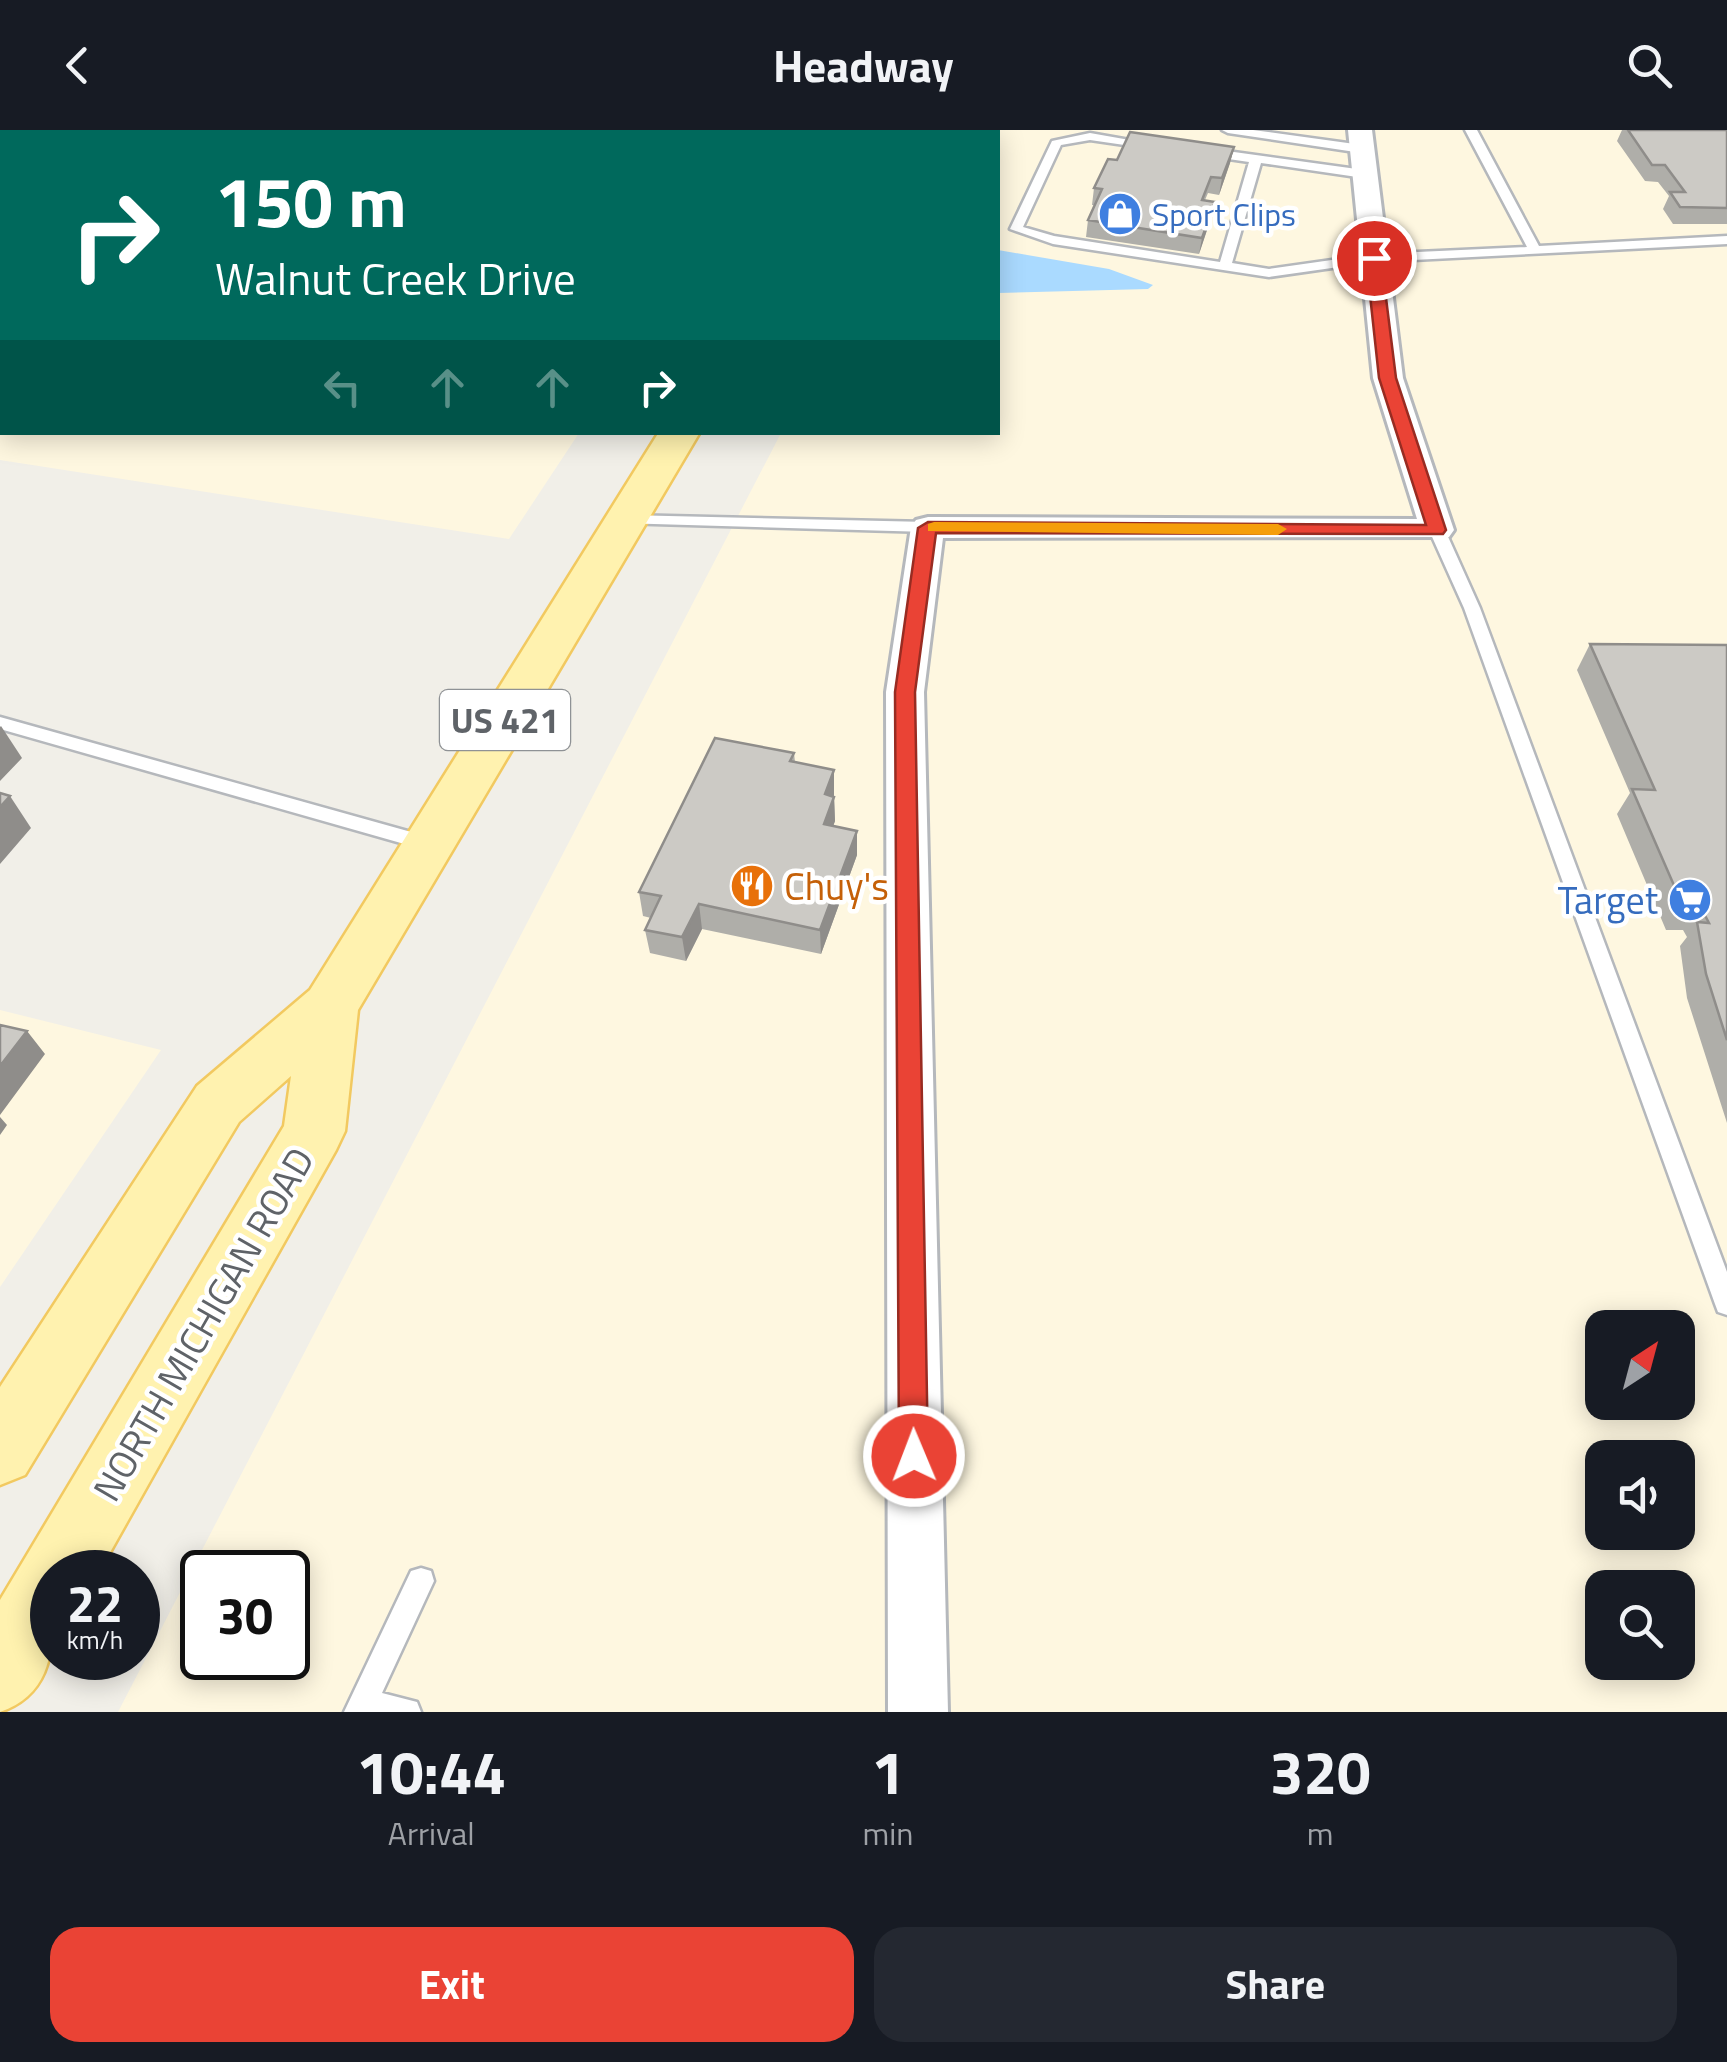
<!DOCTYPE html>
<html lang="en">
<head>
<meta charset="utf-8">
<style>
  body { margin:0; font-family:"Titillium Web",sans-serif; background:#242831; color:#f1f3f6; height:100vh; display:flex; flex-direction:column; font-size:38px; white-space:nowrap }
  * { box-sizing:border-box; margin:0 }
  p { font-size:32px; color:#9ea1a6 }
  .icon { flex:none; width:55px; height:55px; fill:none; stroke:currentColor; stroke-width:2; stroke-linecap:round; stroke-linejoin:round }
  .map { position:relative; height:1582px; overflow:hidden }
  .side { display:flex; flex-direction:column; background:#171b24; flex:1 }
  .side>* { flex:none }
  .guide { position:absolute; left:0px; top:0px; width:1000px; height:305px; box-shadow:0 5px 25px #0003; background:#00695c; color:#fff; overflow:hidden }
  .needle { width:65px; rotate:36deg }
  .buttons { position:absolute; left:1585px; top:1180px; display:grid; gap:20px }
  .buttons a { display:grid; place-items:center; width:110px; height:110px; border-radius:20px; background:#171b24; box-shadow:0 5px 25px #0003; font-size:50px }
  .speed { position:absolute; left:30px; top:1420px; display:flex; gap:20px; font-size:50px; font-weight:700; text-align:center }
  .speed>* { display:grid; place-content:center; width:130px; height:130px; border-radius:50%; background:#171b24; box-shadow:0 5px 25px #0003; line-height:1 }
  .speed small { font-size:25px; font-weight:400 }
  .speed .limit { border:5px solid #111; border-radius:15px; background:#fff; color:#111 }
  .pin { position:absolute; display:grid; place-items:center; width:85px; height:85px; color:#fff; margin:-42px; border:5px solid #fff; border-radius:50%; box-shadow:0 2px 10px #0007 }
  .me { position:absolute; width:110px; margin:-55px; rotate:359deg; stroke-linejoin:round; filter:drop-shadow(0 0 8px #0008) }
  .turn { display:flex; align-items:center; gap:35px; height:210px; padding:0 50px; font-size:45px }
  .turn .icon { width:130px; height:130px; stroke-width:2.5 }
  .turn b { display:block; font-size:70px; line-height:85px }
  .lanes { display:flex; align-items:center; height:95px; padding:0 50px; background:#0003; justify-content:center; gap:50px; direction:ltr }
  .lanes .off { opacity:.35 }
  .eta { display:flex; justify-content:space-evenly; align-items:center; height:170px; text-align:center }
  .eta b { font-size:60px; font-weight:700; line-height:70px }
  .button { display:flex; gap:20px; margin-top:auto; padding:20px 50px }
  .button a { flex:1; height:115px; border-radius:30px; background:#ea4335; color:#fff; font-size:40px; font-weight:700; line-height:115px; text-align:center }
  .button a+a { background:#242831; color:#f1f3f6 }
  header { display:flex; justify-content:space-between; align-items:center; height:130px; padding:0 50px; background:#171b24; font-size:45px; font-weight:700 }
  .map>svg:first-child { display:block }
  .commercial { fill:#fef7e0; fill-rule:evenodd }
  .water { fill:#aadaff }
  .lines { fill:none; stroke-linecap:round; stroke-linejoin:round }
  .lane-casing { stroke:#b5b8bc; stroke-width:5 }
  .street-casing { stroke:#b5b8bc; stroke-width:6 }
  .primary-casing { stroke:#f2c960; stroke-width:5 }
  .lane { fill:#fff; fill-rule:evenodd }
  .street { fill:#fff; fill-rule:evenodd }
  .primary { fill:#fff2af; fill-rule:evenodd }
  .wall { fill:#afaea9 }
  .shaded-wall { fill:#8f8d8a }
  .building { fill:#cccac5; stroke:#8f8d8a; stroke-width:2.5 }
  .route { fill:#ea4335; stroke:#982c22; stroke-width:2.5 }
  .slow { fill:#f59e0b }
  .labels { text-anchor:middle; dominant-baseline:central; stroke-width:9; stroke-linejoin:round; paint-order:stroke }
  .far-shop-label { font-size:32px; fill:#366cbe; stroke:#fff; text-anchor:start }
  .shield { fill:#fff; stroke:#8f9295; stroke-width:2.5 }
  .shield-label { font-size:35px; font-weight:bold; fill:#5f6368 }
  .food-label { font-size:38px; fill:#c56008; stroke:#fff; text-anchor:start }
  .shop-label { font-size:38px; fill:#366cbe; stroke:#fff; text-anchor:end }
  .street-label { font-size:38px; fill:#5f6368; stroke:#fff }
</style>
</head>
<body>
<header><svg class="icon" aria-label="back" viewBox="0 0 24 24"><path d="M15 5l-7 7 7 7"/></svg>Headway<svg class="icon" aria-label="search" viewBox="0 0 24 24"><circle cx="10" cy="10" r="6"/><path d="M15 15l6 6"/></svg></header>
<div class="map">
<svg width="1727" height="1582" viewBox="0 0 1727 1582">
  <rect width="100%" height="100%" fill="#f1efe8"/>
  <path class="commercial" d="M0,0H773L2,2V302L579,303L509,409L0,330Z
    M943,0H1727V1582H118L781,303L998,302V2ZM1602,1198H1678V1272H1602ZM1602,1328H1678V1402H1602ZM202,1442H288V1528H202ZM1602,1458H1678V1532H1602Z
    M0,880L161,920L0,1157Z"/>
  <path class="water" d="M998,120L1109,139L1153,155L1148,159L998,163Z"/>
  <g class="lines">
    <g class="lane-casing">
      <path id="lane" d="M797,0H828L830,2H799Z
        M1222,0H1253L1362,15L1368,19L1362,23L1228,3Z
        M1465,0H1477L1539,116L1727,106V114L1374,132L1269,147L1053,114L1010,99L1052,11L1090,3L1158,15L1152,19L1090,10L1061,15L1023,97L1054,106L1220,132L1249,32L1201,25V19L1205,18L1364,40L1370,44L1364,48L1261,33L1232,133L1269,139L1374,124L1527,117Z
        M626,385L928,392L936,397L928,402L620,393V387Z
        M1437,395L1445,400L1480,478L1727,1142V1185L1718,1182L1715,1174L1464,478L1429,400Z
        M0,587L429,707L439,714L429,721L0,599Z
        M421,1438L431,1441L434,1451L382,1563L417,1572L421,1582H344L411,1441Z"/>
    </g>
    <g class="street-casing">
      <path id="street" d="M1348,0H1372L1403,248L1454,400L1449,407L943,408L924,562L948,1582H888L886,562L911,397L916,390L928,387L1417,389L1373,248Z
        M0,163L2,164V181H0Z"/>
    </g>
    <g class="primary-casing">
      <path id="primary" d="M659,302H700L358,880L345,1001L336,1020L99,1442H52C52,1498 63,1560 0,1582V1470L284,996L291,946L239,992L25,1345L0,1355V1257L197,956L310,860Z"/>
    </g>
    <use href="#lane" class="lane"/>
    <use href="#street" class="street"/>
    <use href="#primary" class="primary"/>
  </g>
  <path class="wall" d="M253,0H387L384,2H250Z
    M1622,0H1727V94H1673L1663,79L1669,66L1658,52L1645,51L1617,11Z
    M1234,17L1230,33L1219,65L1208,63L1205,70L1215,72L1211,88L1199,124L1086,107L1088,90L1095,75H1092L1094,58L1117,30Z
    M0,59L2,61V128L0,127Z
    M1590,514L1727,515V993L1687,868L1680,816L1687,807L1683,800H1666L1617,684L1630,663L1577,540Z
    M794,623L795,632L834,665L835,691L833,696L857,725L821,824L702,799L686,831L650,823L645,800L651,788L643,786L639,762Z"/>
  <path class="shaded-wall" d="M148,0H193V2H148Z
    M356,0H387L384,2H356Z
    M1234,17L1230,33L1219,65L1222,48Z
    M1215,72L1211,88L1199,124L1202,108Z
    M1,596L22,628L0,651V597Z
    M834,640V665L826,689L825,664Z
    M10,666L31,698L0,734V677Z
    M834,667L835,691L825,719L824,694Z
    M857,701V725L821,824L820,800Z
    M699,774L702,799L686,831L682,807Z
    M27,901L45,924L0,985V936Z
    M0,987L7,995L0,1005Z"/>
  <path class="building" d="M63,0H148V2H63Z
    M253,0H322L319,2H250Z
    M1628,0H1727V78L1680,77L1670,62H1685L1665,35H1652Z
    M1130,2L1234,17L1222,48L1211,47L1202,70L1215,72L1202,108L1088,90L1102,59L1094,58L1108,29L1117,30Z
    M0,59L2,61V109L0,108Z
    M1590,514L1727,515V910L1706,844L1697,792L1709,793L1700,776H1683L1632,659L1655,660Z
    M715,608L794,623L790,631L834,640L825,664L834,667L824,694L857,701L820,800L699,774L682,807L645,800L661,766L639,762Z
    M0,663L10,666L0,677Z
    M0,895L27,901L0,936Z"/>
  <path class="route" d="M1374,124L1381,128L1396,248L1446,400L1443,404L936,403L915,562L928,1326L924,1337L914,1341L903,1337L899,1326L895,562L918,398L928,392L1426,395L1379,248L1366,128Z"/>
  <path class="slow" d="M934,392L1278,394L1287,399L1278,405L928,401V394Z"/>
  <defs>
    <g id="shop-disc" transform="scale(2.25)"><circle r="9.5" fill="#3f7fe0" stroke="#fff"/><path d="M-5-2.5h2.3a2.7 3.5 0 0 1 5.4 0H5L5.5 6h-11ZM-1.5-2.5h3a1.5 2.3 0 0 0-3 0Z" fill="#fff"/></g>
    <g id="restaurant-disc" transform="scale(2.25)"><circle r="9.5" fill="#e8710a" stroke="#fff"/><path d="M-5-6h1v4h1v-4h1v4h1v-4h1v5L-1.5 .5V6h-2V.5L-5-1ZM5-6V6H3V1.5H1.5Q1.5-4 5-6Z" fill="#fff"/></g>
    <g id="supermarket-disc" transform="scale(2.25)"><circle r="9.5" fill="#3f7fe0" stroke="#fff"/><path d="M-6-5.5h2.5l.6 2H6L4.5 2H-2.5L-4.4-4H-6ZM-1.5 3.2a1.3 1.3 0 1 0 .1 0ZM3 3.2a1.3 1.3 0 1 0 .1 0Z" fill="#fff"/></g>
  </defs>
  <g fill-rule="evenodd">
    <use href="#shop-disc" x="1120" y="84"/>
    <use href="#restaurant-disc" x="752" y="756"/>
    <use href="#supermarket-disc" x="1690" y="770"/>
  </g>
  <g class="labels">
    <g class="far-shop-label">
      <text x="1152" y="84">Sport Clips</text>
    </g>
    <rect class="shield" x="440" y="560" width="130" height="60" rx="8"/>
    <g class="shield-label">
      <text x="505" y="590">US 421</text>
    </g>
    <g class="food-label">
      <text x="784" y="756">Chuy's</text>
    </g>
    <g class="shop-label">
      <text x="1658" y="770">Target</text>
    </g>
    <g class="street-label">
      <text transform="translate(203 1194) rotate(-60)">NORTH MICHIGAN ROAD</text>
    </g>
  </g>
</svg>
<div class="buttons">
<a><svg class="needle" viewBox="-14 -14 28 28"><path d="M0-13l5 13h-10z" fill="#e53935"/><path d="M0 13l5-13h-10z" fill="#9ea1a6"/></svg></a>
<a><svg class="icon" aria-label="sound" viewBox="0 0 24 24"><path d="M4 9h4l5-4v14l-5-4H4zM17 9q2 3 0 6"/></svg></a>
<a><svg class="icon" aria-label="search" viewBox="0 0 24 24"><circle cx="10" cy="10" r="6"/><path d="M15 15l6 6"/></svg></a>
</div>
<div class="speed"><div>22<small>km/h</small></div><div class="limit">30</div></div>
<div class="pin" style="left:1374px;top:128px;background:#d93025"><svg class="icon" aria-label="arrive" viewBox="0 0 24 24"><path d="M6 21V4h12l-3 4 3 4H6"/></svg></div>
<svg class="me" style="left:914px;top:1326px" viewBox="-20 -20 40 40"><circle r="17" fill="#ea4335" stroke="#fff" stroke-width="3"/><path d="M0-11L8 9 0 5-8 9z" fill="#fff"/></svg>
<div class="guide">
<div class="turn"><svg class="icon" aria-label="right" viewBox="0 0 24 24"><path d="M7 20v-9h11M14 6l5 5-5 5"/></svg><div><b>150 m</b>Walnut Creek Drive</div></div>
<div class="lanes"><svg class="icon off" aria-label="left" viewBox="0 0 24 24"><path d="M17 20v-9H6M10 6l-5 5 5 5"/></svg><svg class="icon off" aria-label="ahead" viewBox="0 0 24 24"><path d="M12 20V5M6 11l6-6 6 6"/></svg><svg class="icon off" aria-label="ahead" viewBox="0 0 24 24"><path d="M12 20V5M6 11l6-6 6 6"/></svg><svg class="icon" aria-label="right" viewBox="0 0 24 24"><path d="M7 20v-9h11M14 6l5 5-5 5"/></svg></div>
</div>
</div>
<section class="side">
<div class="eta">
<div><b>10:44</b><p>Arrival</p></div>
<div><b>1</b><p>min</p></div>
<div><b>320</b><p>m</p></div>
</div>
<div class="button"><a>Exit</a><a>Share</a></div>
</section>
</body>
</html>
